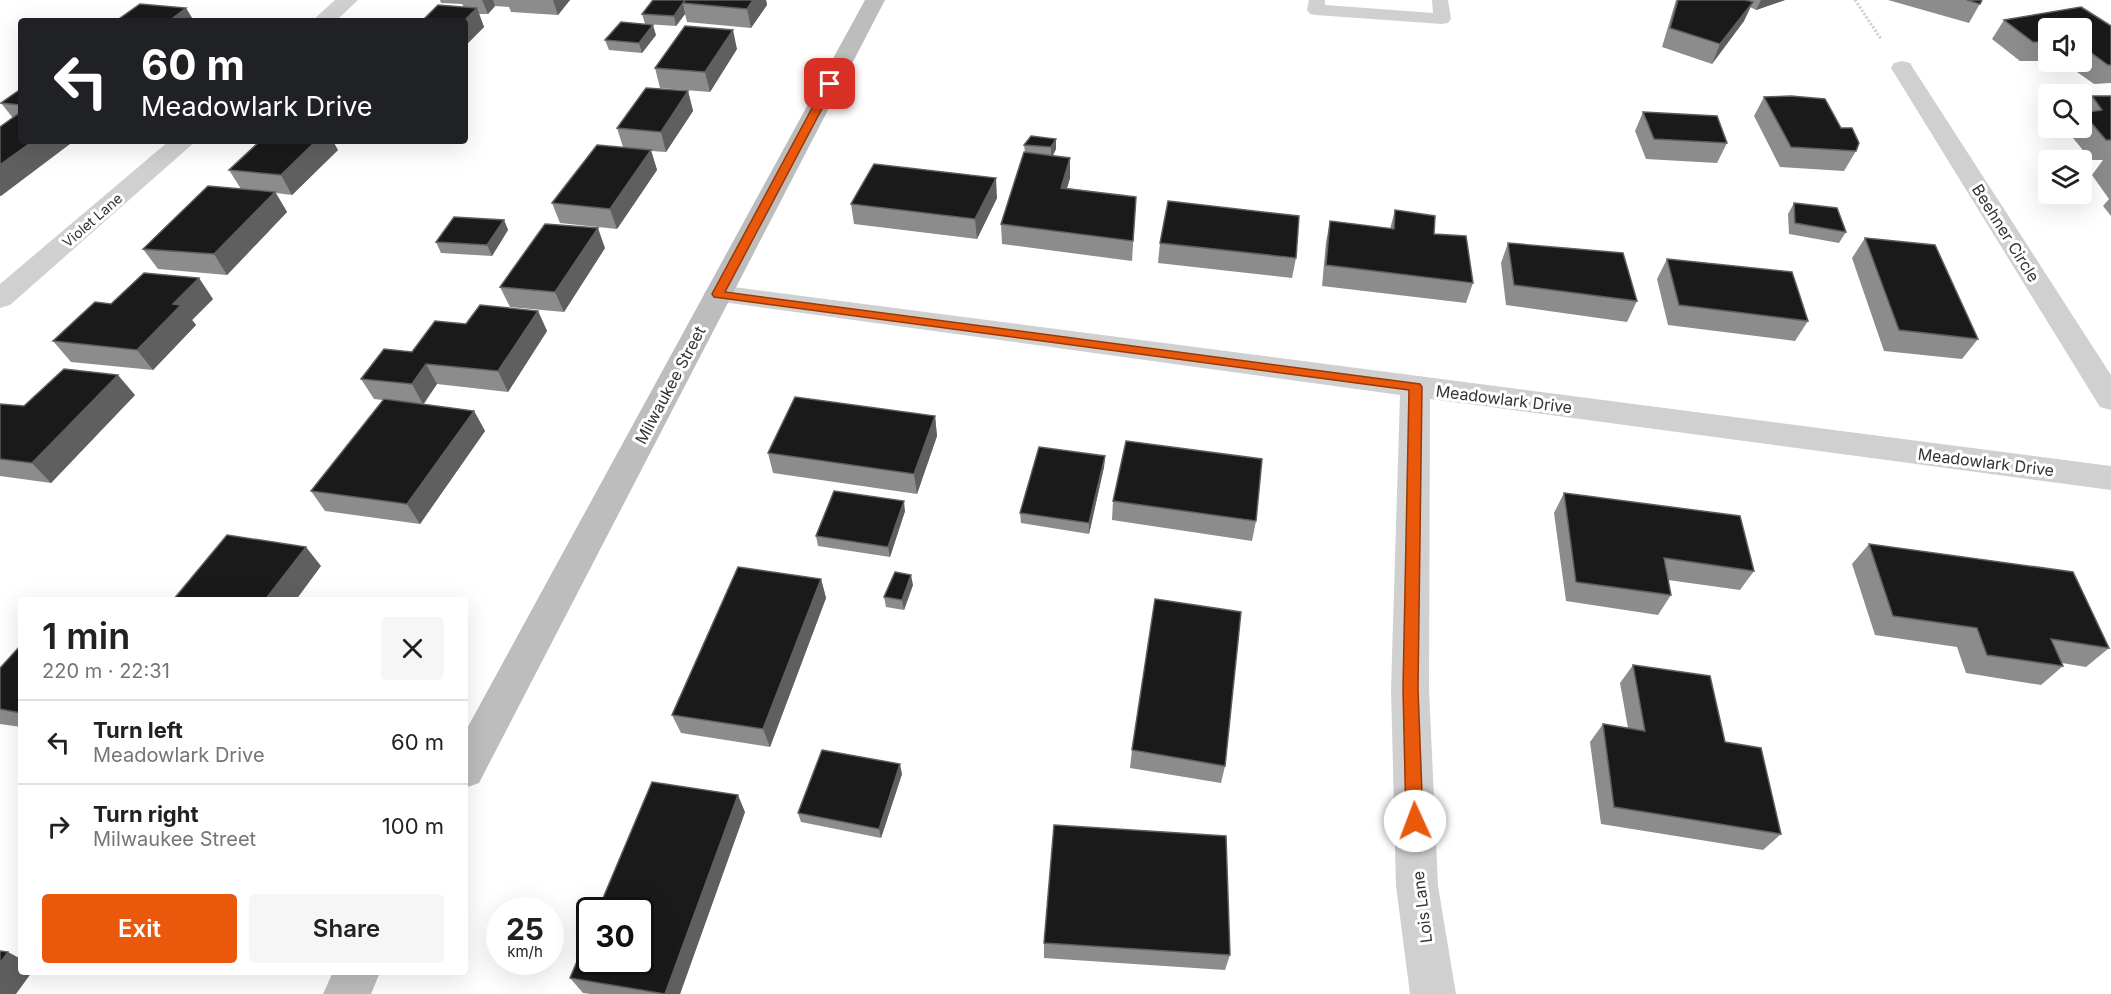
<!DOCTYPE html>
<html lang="en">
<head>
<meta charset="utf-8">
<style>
  body { margin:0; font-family:Inter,sans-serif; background:#f6f6f6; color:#202124; height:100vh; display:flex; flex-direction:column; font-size:22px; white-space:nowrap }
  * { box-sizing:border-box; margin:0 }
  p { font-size:20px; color:#757577 }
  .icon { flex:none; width:33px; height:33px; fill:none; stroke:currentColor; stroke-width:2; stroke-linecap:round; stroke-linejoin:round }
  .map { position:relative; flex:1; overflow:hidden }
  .sheet { position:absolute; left:18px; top:597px; width:450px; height:378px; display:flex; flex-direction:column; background:#fff; border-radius:6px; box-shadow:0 6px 24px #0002 }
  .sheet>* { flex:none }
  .top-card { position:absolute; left:18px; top:18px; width:450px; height:126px; border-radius:6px; box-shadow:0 6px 24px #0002; background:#202124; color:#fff; overflow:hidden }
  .fabs { position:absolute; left:2038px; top:18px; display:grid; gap:12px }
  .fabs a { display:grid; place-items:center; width:54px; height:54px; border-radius:6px; background:#fff; box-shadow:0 6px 24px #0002; font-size:30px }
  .speed { position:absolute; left:486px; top:897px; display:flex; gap:12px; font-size:30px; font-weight:700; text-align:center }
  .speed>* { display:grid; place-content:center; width:78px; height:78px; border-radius:50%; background:#fff; box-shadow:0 6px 24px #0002; line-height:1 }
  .speed small { font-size:15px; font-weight:400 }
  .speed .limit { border:3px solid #111; border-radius:9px; background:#fff; color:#111 }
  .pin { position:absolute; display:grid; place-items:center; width:51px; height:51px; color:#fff; margin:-26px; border-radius:12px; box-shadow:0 3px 9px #0006 }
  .me { position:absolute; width:66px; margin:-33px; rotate:358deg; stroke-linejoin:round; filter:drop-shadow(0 0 4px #0008) }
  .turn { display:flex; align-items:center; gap:21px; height:126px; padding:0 24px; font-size:27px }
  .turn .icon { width:78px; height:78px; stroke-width:2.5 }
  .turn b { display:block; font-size:42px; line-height:51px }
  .round { display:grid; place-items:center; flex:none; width:63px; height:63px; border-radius:6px; background:#f6f6f6 }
  .overview { display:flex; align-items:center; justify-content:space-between; height:102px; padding:0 24px }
  h1 { font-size:36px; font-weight:600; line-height:45px }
  .button { display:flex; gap:12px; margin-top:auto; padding:12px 24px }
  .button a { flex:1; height:69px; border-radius:6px; background:#ea580c; color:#fff; font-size:24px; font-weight:600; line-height:69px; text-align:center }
  .button a+a { background:#f6f6f6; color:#202124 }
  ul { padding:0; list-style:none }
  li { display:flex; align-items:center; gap:18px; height:84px; padding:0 24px; border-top:2px solid #e0e0e0 }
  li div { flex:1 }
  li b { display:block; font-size:22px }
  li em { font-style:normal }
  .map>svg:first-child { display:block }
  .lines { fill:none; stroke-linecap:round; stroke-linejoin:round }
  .path { stroke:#cdcdcd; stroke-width:3; stroke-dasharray:2 2; stroke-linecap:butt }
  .lane { fill:#d0d0d0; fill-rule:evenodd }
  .street { fill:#d0d0d0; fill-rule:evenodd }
  .secondary { fill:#bdbdbd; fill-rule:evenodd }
  .wall { fill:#8c8c8c }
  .shaded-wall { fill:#5f5f5f }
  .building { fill:#1a1a1a; stroke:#5f5f5f; stroke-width:1.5 }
  .route { fill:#ea580c; stroke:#983908; stroke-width:1.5 }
  .labels { text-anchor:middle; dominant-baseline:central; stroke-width:6; stroke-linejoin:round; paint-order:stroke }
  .far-street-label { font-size:14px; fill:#333; stroke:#fff }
  .street-label { font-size:16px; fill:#333; stroke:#fff }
</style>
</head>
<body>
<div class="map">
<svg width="2111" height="994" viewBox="0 0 2111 994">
  <rect width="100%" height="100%" fill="#fff"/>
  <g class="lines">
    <path class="path" d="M1855,0L1881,39"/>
    <path class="lane" d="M1309,0H1325V5L1433,13L1432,0H1448L1451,19L1448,23L1442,24L1316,15L1310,14L1307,10Z"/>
    <path class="street" d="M335,0H358L336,21H312Z
      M1902,61L1910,63L1913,68L2111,375V410L2100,407L1891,68L1894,63Z
      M169,141H196L10,305L0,308V284Z
      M718,285L2111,466V490L1430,399L1429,689L1438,886L1456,994H1410L1396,886L1391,689L1400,395L708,300L704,294L708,288Z"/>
    <path class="secondary" d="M865,0H885L479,783L465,788V732Z
      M333,972H380L371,994H323Z"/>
  </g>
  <path class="wall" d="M440,0H570L558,15L511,12L509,7L495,6L488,14H479L484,27L465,46V21H422L464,7L462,4L441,3Z
    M653,0H766L767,5L751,28L687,22L685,14L676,26L645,24L642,14Z
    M1676,0H1785L1756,10L1750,7L1744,21L1712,64L1662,47Z
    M1888,0H1982L1969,23Z
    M2004,20L2111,26V83L2094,84L2063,62H2082V28H2049V61H2020L1992,39Z
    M656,35L642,53L609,50L605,40Z
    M737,49L710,92L660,88L655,68Z
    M21,89V141L1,196H0V127L13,118L1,103Z
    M688,91L693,111L666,152L651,151L657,170L617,229L560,223L552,203L623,147L617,128Z
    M2092,96H2111V216L2103,206L2109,199L2092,175L2103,160H2091L2068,132L2072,128H2082V110Z
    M1764,97L1841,128L1856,151L1844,171L1780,167L1754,116Z
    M1643,112L1727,143L1717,163L1646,159L1635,131Z
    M1031,136L1056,149L1053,156L1070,158V178L1067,188L1136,197L1132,261L1002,244L1001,224L1025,152L1024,145Z
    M338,150L292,195L276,193L287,212L227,275L158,269L143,249L241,189L229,170Z
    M997,198L977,239L854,224L851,204Z
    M1794,203L1846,232L1839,243L1789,234L1788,214Z
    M1395,210L1434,234L1473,283L1466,303L1322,286L1326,242L1330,221L1390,229Z
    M504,220L508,230L492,256L441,253L436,242Z
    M1865,238L1978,339L1962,359L1884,351L1852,258Z
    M1160,243L1296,258L1292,278L1158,263Z
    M1508,243L1637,301L1627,322L1506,305L1501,263Z
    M605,248L564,312L510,307L500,287Z
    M1667,259L1808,321L1795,341L1668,325L1657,279Z
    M213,299L192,320L196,325L153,370L71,362L53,341Z
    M538,311L547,331L508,392L437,384L424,404L474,411L485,431L420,524L325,511L311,491L383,400L374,399L361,379L466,324Z
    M135,395L51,483L0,476V404L24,406Z
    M935,416L937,436L917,494L773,473L768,453Z
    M1105,456L1104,467L1089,534L1021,523L1020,513Z
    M1564,493L1754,571L1740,590L1668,580L1671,595L1658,615L1566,601L1554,513Z
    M1113,501L1256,521L1252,541L1112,520Z
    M905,511L890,557L818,546L816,536Z
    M1869,544L2109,648L2086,667L2062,663L2063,666L2041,685L1966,673L1957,647L1875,635L1852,564Z
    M821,579L826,598L770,747L681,733L672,715Z
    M913,585L904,610L886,607L884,597Z
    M21,645V727L0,724V668Z
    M1633,665L1725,742L1781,834L1763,850L1601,824L1590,742L1603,724L1628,728L1620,683Z
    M1132,750L1225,766L1221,783L1130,768Z
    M902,774L881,838L801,822L798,813Z
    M745,812L680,994H591L583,993L570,978Z
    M1044,943L1230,955L1225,970L1044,958Z"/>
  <path class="shaded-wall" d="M482,0H493L495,6L488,14Z
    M553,0H570L558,15Z
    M753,0H766L767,5L751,28L747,9Z
    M1761,0H1785L1756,10Z
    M1753,2L1744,21L1712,64L1720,44Z
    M683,4L685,14L676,26L674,16Z
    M186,8L194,21H169Z
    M477,8L484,27L465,46V21H464Z
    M653,25L656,35L642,53L639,43Z
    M733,30L737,49L710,92L705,72Z
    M688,91L693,111L666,152L661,132Z
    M1056,139V149L1051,158V147Z
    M33,141H74L1,196L0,195V165Z
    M316,141H333L338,150L292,195L281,175Z
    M651,150L657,170L617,229L610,209Z
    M1070,158V178L1061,208V188Z
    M996,178L997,198L977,239L975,219Z
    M275,192L287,212L227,275L214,254Z
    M504,220L508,230L492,256L487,245Z
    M598,228L605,248L564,312L555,292Z
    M199,278L213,299L192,320L196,325L153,370L137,350L173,304Z
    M538,311L547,331L508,392L498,371Z
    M426,364L437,384L423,404L412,384Z
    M118,375L135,395L51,483L32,463Z
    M474,411L485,431L420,524L407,504Z
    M935,416L937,436L917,494L914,474Z
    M1105,456L1104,467L1089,534V523Z
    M904,501L905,511L890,557L888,547Z
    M306,547L321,566L296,600H265Z
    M911,575L913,585L904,610L902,600Z
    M821,579L826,598L770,747L763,729Z
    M900,764L902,774L881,838L879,829Z
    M738,795L745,812L680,994H665Z
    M8,952L21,959V972H32L16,994H0V963Z"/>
  <path class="building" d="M653,0H685L674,16L642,14Z
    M685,0H753L747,9L683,3Z
    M1678,0H1745L1753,2L1720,44L1670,28Z
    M1967,0H1982L1980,4Z
    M140,4L186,8L169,21H116Z
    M438,5L477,8L464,21H390L393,19L422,21Z
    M2081,7L2111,26V65H2108L2082,46V28H2049V42H2033L2004,20Z
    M621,22L653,25L639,43L605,40Z
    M685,26L733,30L705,72L655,68Z
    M646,88L688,91L661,132L617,128Z
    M21,89V105L1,103Z
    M1791,96L1825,99L1841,128H1852L1859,143L1856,151L1791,147L1764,97Z
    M2092,96H2111V140H2106L2083,113L2102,110Z
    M1643,112L1717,116L1727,143L1654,139Z
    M18,114L21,115V141H33L0,165V127Z
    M1031,136L1056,139L1051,147L1024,145Z
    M260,141H316L281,175L229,170Z
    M597,145L651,150L610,209L552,203Z
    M1024,152L1070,158L1061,188L1136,197L1133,241L1001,224Z
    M874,164L996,178L975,219L851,204Z
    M208,186L275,192L214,254L143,249Z
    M1168,201L1299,216L1296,258L1160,243Z
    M1794,203L1837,208L1846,232L1795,223Z
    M1395,210L1435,216L1434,234L1466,236L1473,283L1326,265L1330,221L1394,229Z
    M454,217L504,220L487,245L436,242Z
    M545,224L598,228L555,292L500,287Z
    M1865,238L1935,245L1978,339L1899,330Z
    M1508,243L1623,253L1637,301L1514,285Z
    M1667,259L1792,272L1808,321L1679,305Z
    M144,273L199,278L173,304L181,305L137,350L53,341L95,302L111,304Z
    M480,305L538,311L498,371L426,364L412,384L361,379L384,349L412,352L435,321L466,324Z
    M64,369L118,375L32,463L0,459V404L24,406Z
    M795,397L935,416L914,474L768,453Z
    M384,399L474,411L407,504L311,491Z
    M1126,441L1262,459L1256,521L1113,501Z
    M1039,447L1105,456L1089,523L1020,513Z
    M834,491L904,501L888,547L816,536Z
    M1564,493L1740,516L1754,571L1664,558L1671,595L1576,582Z
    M227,535L306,547L265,600H173Z
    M1869,544L2073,572L2109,648L2051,639L2063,666L1987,655L1977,628L1893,616Z
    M738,567L821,579L763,729L672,715Z
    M895,572L911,575L902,600L884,597Z
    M1155,599L1241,612L1225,766L1132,750Z
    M21,645V713L0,709V668Z
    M1633,665L1710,676L1725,742L1761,748L1781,834L1614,807L1603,724L1645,731Z
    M822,750L900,764L879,829L798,813Z
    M652,782L738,795L665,994L570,978L590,931V962H640V910H598Z
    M1054,825L1226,836L1230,955L1044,943Z
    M0,951L8,952L0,963Z"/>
  <path class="route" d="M830,81L835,84L725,292L1420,384L1422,387L1418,689L1423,821L1421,826L1415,829L1409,826L1406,821L1403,689L1409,390L714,297L712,294L825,84Z"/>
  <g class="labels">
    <g class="far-street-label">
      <text transform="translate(92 220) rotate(-41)">Violet Lane</text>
    </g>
    <g class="street-label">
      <text transform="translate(2006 233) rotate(58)">Beehner Circle</text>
      <text transform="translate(670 385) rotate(-62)">Milwaukee Street</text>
      <text transform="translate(1504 399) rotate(7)">Meadowlark Drive</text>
      <text transform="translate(1986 462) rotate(7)">Meadowlark Drive</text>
      <text transform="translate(1422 907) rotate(-97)">Lois Lane</text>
    </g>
  </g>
</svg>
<div class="fabs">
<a><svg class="icon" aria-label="sound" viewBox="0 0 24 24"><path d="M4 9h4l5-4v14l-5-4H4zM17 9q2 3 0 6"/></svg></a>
<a><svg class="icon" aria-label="search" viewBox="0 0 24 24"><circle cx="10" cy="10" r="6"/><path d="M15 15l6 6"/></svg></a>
<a><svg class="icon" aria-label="layers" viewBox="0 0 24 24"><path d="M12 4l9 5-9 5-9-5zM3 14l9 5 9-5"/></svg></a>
</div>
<div class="speed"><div>25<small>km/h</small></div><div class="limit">30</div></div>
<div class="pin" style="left:830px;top:84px;background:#d93025"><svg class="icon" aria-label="arrive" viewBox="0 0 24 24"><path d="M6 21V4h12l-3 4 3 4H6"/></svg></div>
<svg class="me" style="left:1415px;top:821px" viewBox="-20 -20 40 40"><circle r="19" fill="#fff"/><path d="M0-13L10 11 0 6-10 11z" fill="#ea580c"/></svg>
<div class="top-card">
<div class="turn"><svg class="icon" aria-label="left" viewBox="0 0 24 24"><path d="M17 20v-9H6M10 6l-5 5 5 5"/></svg><div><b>60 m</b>Meadowlark Drive</div></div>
</div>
<section class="sheet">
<div class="overview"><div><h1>1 min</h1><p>220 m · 22:31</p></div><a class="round"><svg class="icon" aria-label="close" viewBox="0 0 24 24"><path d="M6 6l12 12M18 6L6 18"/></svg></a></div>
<ul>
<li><svg class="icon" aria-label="left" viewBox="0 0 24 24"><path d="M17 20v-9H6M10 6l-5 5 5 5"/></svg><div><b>Turn left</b><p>Meadowlark Drive</p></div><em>60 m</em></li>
<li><svg class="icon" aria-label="right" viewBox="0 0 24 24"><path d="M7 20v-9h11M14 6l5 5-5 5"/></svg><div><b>Turn right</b><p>Milwaukee Street</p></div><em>100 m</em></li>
</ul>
<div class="button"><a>Exit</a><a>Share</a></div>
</section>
</div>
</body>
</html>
